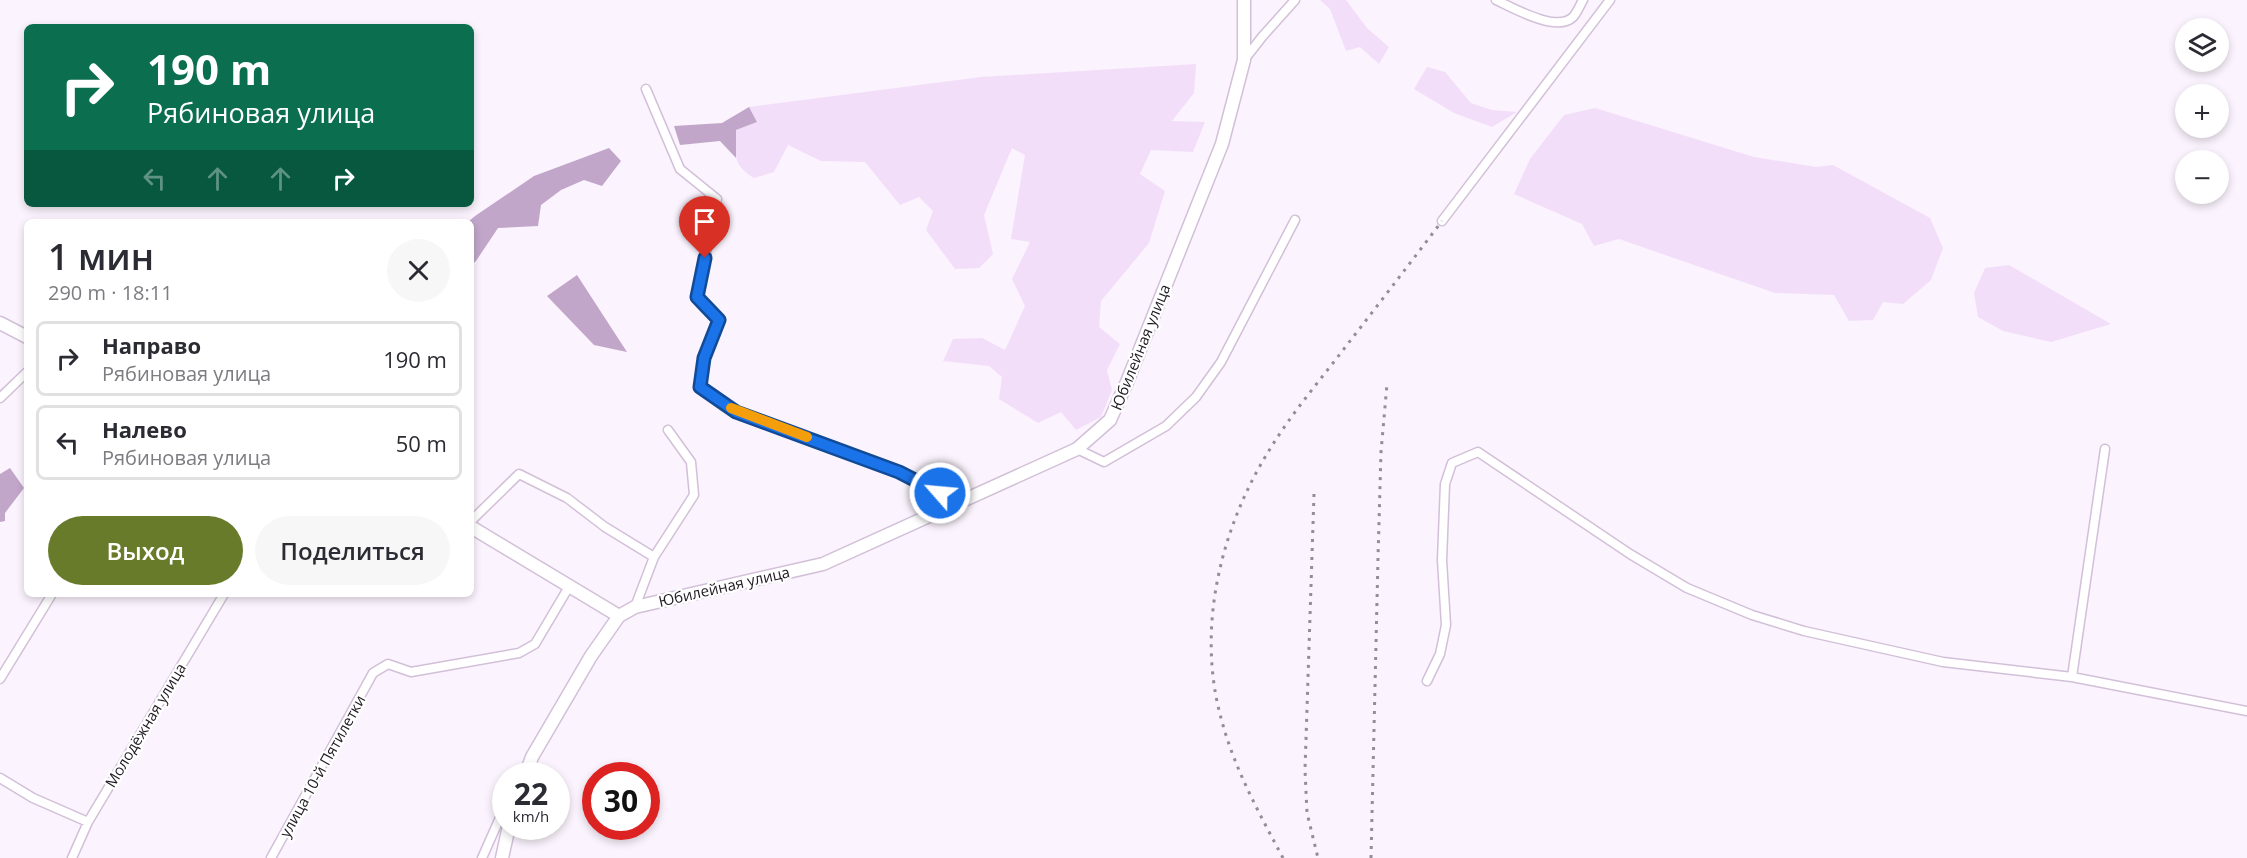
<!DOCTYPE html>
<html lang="ru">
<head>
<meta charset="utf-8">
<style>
  body { margin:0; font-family:"Open Sans",sans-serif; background:#f7f7f7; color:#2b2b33; height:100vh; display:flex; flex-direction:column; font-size:22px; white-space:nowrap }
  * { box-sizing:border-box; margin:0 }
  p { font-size:20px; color:#7c7c81 }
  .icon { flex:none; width:33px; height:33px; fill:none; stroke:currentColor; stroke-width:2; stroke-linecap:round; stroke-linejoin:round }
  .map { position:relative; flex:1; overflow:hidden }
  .side { position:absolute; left:24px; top:219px; width:450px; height:378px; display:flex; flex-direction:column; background:#fff; border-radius:9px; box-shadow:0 3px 9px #0003 }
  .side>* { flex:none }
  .top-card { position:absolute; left:24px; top:24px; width:450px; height:183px; border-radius:9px; box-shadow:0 3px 9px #0003; background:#0b6e4f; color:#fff; overflow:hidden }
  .fabs { position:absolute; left:2175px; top:18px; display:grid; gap:12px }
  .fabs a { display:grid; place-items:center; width:54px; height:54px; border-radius:50%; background:#fff; box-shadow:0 3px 9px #0003; font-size:30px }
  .speed { position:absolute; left:492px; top:762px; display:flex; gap:12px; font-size:30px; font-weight:700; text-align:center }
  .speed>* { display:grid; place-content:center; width:78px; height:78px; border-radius:50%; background:#fff; box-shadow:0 3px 9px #0003; line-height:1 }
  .speed small { font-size:15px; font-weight:400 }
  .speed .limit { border:9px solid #d22; background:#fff; color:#111 }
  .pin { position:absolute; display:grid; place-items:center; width:51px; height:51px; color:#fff; margin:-62px -26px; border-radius:50% 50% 50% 0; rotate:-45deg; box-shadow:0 0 6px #0007 }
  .pin .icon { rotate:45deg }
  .me { position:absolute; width:66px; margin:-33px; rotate:297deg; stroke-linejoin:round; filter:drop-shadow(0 0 4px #0008) }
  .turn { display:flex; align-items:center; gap:21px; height:126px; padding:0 24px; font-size:27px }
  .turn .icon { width:78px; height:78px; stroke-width:2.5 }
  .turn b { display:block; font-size:42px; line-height:51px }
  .lanes { display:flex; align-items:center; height:57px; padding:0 24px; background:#0003; justify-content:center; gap:30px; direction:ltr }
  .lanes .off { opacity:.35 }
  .round { display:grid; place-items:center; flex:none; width:63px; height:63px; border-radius:32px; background:#f7f7f7 }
  .summary { display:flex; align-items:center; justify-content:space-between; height:102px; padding:0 24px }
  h1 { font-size:36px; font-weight:600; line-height:45px }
  .button { display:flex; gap:12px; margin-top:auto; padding:12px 24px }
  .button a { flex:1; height:69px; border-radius:36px; background:#687b2a; color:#fff; font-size:24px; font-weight:600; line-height:69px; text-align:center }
  .button a+a { background:#f7f7f7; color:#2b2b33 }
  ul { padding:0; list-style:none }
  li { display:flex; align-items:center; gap:18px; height:75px; margin:0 12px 9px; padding:0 12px; border:3px solid #e1e1e2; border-radius:9px }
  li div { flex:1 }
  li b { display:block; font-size:22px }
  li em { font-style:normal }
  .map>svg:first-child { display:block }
  .green { fill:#f3defa }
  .water { fill:#c1a6c9 }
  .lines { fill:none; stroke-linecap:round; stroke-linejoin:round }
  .street-casing { stroke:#d2c0d8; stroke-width:11 }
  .secondary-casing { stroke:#d2c0d8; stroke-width:15 }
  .street { stroke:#fff; stroke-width:8 }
  .secondary { stroke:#fff; stroke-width:12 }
  .rail { stroke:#948d96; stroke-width:3; stroke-dasharray:3 6; stroke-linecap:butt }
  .route-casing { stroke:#114b97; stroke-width:15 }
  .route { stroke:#1a73e8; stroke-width:10 }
  .slow { stroke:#f59e0b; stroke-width:10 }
  .labels { text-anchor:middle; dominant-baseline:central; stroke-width:4.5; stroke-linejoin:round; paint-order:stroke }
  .street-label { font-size:15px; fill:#1f1921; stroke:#fff }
</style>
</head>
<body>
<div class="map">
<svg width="2247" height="858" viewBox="0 0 2247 858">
  <rect width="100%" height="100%" fill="#fbf3fd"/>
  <path class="green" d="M1320,0H1346L1367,28L1389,47L1379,64L1360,47L1346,51L1330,9Z
    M1196,64L1194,93L1172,121L1205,122L1193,152L1151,150L1140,174L1165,191L1149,243L1101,301L1099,327L1120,344L1107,370L1112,390L1101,417L1076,430L1061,412L1038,423L999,399L1002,377L989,366L943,361L953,339L982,338L1005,350L1025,306L1012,279L1030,242L1011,239L1025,155L1012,148L984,215L993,254L979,268L955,269L926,230L933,211L919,197L900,205L865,162L821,161L788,145L774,172L754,178C731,163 736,156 736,130L757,122L749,107L981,77Z
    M1427,67L1445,72L1471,103L1492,110L1517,112L1492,127L1454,113L1414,89Z
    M1595,108L1754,157L1816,167L1833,165L1930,218L1943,248L1931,280L1903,304L1883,302L1873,320L1849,321L1834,295L1775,293L1619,239L1594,246L1582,224L1514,194L1530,159L1564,115Z
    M2009,265L2111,324L2051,342L2003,331L1978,317L1974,293L1985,268Z"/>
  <path class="water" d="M749,107L757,122L736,130V158L720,141L680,145L674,126L722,123Z
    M609,148L621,161L602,186L584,180L561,190L541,205L538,226L498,228L476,261L471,265V222H468L475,216L534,176Z
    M577,275L627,352L594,345L547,296Z
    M10,468L24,488L5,513V521L0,522V474Z"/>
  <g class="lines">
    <g class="street-casing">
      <path id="street" d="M1496,0C1513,8 1557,33 1573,17C1577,13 1580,5 1583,0
        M1244,60L1262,37L1295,0
        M646,89L680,169L717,199L697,297L719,320L704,359L700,387L736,412L899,472L940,493L945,507
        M1442,221L1610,0
        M0,398L27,372
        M1077,449L1104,462L1166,426L1196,397L1221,362L1295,220
        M471,521L519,474L567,498L605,527L654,557
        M635,607L654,557L694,495L691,462L668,430
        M2072,677L2105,449
        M0,679L52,594
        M1427,681L1440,654L1446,625L1442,560L1445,484L1452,463L1478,452L1630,554L1687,588L1752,615L1804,631L1943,662L2072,677L2247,711
        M0,778L33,798L88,822
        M72,858L88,822L224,594
        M271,858L373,673L388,664L411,672L519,653L535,644L570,585
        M482,858L506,804"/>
    </g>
    <g class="secondary-casing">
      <path id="secondary" d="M0,323L27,337
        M471,527L619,616
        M525,776L532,757L591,656L619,616L635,607L823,564L1077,449L1110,420L1127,382L1222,144L1244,60V0
        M502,858L509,826"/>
    </g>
    <use href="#street" class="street"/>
    <use href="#secondary" class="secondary"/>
    <path class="rail" d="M1314,494L1305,770L1307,813L1318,858
      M1283,858C1259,813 1234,768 1221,718C1196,627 1221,527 1270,449C1290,416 1316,385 1340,354C1374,310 1408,266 1442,221
      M1371,858L1378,558L1381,452L1387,384"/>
  </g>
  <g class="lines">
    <g class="route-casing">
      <path id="route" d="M705,258L697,297L719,320L704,358L700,387L736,412L899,472L940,493"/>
    </g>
    <use href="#route" class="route"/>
    <path class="slow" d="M731,408L807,437"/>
  </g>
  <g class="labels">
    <g class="street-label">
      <text transform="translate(1140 347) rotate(-68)">Юбилейная улица</text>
      <text transform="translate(724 586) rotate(-13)">Юбилейная улица</text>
      <text transform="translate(145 725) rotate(-59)">Молодёжная улица</text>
      <text transform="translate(322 766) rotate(-61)">улица 10-й Пятилетки</text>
    </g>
  </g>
</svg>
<div class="fabs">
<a><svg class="icon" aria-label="layers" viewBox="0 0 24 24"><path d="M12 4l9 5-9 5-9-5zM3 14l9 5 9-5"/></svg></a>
<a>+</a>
<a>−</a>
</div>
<div class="speed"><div>22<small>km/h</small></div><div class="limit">30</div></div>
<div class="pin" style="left:705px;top:258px;background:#d93025"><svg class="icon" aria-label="arrive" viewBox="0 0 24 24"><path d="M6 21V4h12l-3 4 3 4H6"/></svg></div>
<svg class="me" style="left:940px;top:493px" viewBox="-20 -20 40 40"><circle r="17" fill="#1a73e8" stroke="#fff" stroke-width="3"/><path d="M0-11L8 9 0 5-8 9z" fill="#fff"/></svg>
<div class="top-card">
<div class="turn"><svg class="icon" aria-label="right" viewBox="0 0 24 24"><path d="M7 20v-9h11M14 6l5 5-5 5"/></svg><div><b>190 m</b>Рябиновая улица</div></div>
<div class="lanes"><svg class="icon off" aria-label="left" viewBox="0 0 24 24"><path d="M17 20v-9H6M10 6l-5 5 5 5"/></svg><svg class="icon off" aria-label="ahead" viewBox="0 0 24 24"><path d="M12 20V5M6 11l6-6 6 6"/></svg><svg class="icon off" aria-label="ahead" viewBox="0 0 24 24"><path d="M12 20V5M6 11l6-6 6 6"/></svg><svg class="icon" aria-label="right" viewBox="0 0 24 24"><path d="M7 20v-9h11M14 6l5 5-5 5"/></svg></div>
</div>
<section class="side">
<div class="summary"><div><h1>1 мин</h1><p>290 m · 18:11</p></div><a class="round"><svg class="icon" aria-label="close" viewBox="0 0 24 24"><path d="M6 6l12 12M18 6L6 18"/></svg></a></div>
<ul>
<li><svg class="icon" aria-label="right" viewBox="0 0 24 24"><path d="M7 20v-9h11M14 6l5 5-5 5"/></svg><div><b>Направо</b><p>Рябиновая улица</p></div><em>190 m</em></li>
<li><svg class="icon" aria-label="left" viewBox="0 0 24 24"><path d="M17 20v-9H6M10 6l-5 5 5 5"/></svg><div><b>Налево</b><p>Рябиновая улица</p></div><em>50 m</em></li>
</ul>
<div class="button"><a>Выход</a><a>Поделиться</a></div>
</section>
</div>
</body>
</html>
